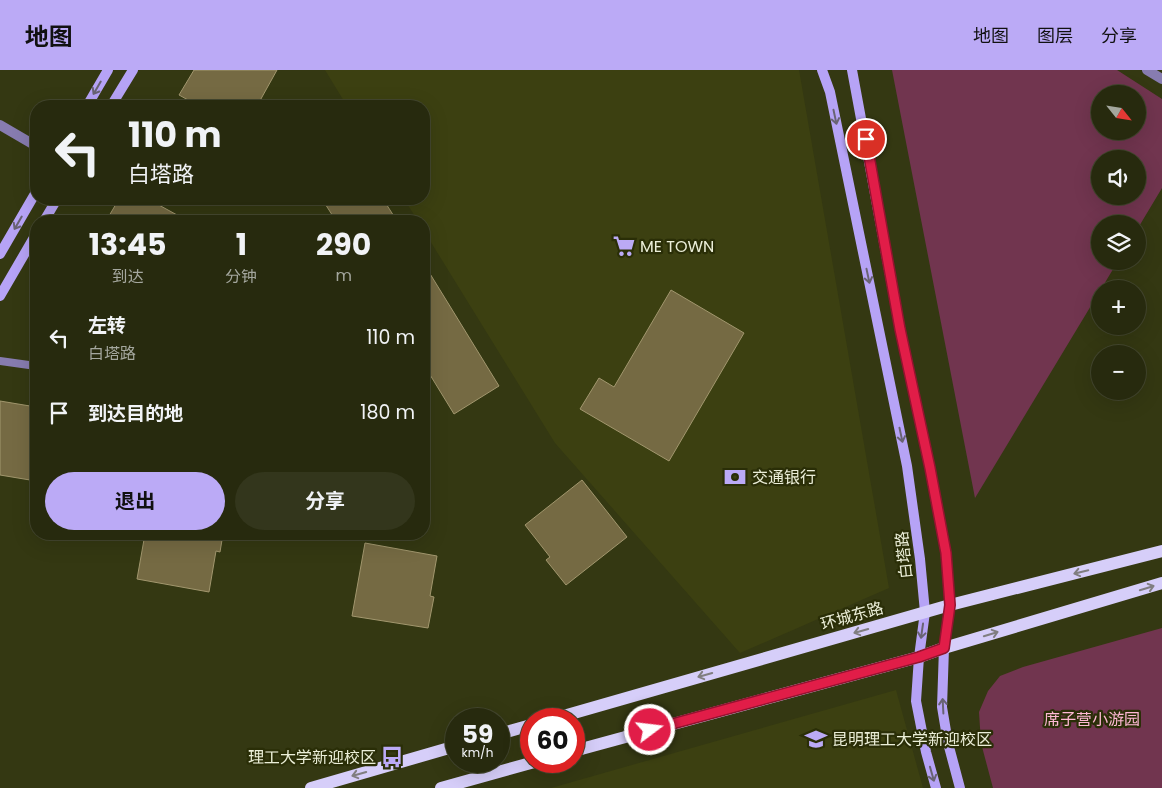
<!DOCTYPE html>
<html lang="zh">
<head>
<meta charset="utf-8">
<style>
  body { margin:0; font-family:Poppins,"Noto Sans SC",sans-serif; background:#33361c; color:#f1f3f6; height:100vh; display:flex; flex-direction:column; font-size:19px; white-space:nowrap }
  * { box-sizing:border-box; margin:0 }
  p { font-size:16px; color:#a4a79e }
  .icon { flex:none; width:28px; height:28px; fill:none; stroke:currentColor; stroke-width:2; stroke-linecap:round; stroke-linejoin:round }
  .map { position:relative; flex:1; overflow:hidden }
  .sheet { position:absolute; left:30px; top:145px; width:400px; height:325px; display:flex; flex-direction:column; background:#272a0e; border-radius:20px; box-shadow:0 5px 20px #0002,0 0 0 1px #43462e }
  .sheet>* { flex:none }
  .banner { position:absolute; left:30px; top:30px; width:400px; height:105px; border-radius:20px; box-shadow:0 5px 20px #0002,0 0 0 1px #43462e; background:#272a0e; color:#f1f3f6; overflow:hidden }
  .needle { width:32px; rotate:120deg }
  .fabs { position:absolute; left:1091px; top:15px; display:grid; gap:10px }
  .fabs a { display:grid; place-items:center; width:55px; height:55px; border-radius:50%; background:#272a0e; box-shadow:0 5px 20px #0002,0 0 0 1px #43462e; font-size:25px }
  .speed { position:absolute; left:445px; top:638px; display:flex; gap:10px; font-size:25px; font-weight:700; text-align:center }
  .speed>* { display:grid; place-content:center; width:65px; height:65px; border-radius:50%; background:#272a0e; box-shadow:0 5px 20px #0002,0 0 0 1px #43462e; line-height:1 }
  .speed small { font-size:12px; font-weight:400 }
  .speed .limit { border:8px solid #d22; background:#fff; color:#111 }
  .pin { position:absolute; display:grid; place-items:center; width:42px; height:42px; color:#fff; margin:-21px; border:2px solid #fff; border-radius:50%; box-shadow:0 1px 5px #0007 }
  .me { position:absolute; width:55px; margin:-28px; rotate:75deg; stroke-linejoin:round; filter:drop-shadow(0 0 4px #0008) }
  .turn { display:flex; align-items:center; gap:18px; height:105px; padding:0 15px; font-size:22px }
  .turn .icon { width:65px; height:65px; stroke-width:2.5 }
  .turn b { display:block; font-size:35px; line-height:42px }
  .eta { display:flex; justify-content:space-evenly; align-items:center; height:85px; text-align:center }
  .eta b { font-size:30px; font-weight:700; line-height:35px }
  .cta { display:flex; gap:10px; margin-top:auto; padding:10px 15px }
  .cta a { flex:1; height:58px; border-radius:30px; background:#bbaaf6; color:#111; font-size:20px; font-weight:700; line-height:58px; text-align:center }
  .cta a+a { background:#33361c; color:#f1f3f6 }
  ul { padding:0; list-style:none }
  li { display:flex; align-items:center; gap:15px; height:75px; padding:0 15px }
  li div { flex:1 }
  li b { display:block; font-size:19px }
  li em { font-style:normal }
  header { display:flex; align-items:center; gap:30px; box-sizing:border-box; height:70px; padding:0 25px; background:#bbaaf6; color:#111 }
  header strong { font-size:24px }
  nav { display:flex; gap:28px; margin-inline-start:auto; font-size:18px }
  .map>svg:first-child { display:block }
  .built { fill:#3c4011 }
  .green { fill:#71354f; fill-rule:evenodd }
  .building { fill:#756a43; stroke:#a2976e }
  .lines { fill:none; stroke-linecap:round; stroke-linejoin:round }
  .lane { stroke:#877cb0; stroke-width:8 }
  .street { stroke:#877cb0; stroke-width:10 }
  .secondary { stroke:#b6a3f6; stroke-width:10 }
  .primary { stroke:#d6cef9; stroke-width:12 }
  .oneway { stroke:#696373 }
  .oneway2 { stroke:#807e80 }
  .route-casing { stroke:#92132f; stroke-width:12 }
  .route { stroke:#e11d48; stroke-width:9 }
  .labels { text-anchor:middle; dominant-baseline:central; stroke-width:4.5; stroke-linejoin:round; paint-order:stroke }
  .poi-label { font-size:16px; fill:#ebeed8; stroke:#2a2e07; text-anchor:start }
  .street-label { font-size:16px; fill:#ebeed8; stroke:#2a2e07 }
  .park-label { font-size:16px; fill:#feb8d4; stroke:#2a2e07 }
</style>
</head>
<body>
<header>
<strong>地图</strong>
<nav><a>地图</a><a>图层</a><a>分享</a></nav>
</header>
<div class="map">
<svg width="1162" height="718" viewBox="0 0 1162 718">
  <rect width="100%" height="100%" fill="#343812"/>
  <path class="built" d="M325,0H799L889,518L740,583L555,373L424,161V151H418L404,129H424V36H347Z
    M896,620L923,718H551Z"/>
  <path class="green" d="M892,0H1117L1162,29V118L1138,158V154H1100V191H1118L975,428ZM1100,24H1138V61H1100ZM1100,89H1138V126H1100Z
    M1162,558V718H993L981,673L979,642L988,621L1000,606L1023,597Z"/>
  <path class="building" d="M194,0H277L257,36H199L179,25Z
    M119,129H148L188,151H106Z
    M322,129H383L397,151H336Z
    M424,194L499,316L454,344L424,295Z
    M671,220L744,263L669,391L580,339L599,308L614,317Z
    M0,331L36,337V411L0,405Z
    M582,410L627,467L566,515L546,490L550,487L525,455Z
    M145,464H223L220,482L216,481L209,522L137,509Z
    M365,473L437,486L430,526L434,527L428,558L352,546Z"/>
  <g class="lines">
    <path class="lane" d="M0,291L36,296"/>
    <path class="street" d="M1147,0L1162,9
      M0,55L36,76"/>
    <path class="secondary" d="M822,0L830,22L907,396L920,489L925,542L919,587L916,631L926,682L936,718
      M852,0L900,259L930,398L946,483L950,535L944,578L942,637L948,673L960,718
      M87,36L108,0
      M111,36L133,0
      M44,151L57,129
      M0,184L36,122
      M0,226L36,164"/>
    <path class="primary" d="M553,649L950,535L1162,481
      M499,664L531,655
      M574,681L919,587L944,578L1162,513
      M311,718L456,676
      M441,718L538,691"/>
  </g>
  <defs><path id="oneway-shaft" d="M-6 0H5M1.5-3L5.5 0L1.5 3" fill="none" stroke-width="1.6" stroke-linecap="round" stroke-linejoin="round" transform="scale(1.25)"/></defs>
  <g class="oneway">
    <use href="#oneway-shaft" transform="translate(97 18) rotate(120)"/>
    <use href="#oneway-shaft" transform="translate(835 47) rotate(78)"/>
    <use href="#oneway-shaft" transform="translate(18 153) rotate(120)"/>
    <use href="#oneway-shaft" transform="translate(868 206) rotate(78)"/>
    <use href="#oneway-shaft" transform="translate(901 365) rotate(78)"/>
    <use href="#oneway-shaft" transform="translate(922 561) rotate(98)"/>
    <use href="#oneway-shaft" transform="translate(943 636) rotate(-93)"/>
    <use href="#oneway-shaft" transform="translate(932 704) rotate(74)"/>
  </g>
  <g class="oneway2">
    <use href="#oneway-shaft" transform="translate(1081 502) rotate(166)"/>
    <use href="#oneway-shaft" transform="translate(1147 518) rotate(-17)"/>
    <use href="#oneway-shaft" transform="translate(861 561) rotate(164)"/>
    <use href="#oneway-shaft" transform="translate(991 564) rotate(-17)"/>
    <use href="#oneway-shaft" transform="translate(705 605) rotate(164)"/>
    <use href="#oneway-shaft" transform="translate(359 704) rotate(164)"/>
  </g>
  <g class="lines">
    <g class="route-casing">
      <path id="route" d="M650,660L919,587L944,578L950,535L946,483L930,398L900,259L866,69"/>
    </g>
    <use href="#route" class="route"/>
  </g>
  <defs>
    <g id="supermarket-bare" transform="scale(1.725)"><path d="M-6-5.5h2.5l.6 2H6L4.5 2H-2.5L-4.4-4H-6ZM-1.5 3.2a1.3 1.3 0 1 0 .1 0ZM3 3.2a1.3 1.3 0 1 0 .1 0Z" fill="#bbaaf6" stroke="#2a2e07" stroke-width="2.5" paint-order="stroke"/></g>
    <g id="bank-bare" transform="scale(1.725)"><path d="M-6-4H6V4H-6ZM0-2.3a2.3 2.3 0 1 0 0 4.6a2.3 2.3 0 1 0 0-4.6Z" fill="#bbaaf6" stroke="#2a2e07" stroke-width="2.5" paint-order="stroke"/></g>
    <g id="university-bare" transform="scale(1.725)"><path d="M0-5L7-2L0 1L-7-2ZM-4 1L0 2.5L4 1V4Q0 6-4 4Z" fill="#bbaaf6" stroke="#2a2e07" stroke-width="2.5" paint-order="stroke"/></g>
    <g id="bus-bare" transform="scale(1.725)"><path d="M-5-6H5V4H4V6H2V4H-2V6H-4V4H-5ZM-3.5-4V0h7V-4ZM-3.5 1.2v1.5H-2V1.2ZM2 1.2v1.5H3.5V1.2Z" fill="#bbaaf6" stroke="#2a2e07" stroke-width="2.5" paint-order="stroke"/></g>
  </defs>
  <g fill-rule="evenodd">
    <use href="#supermarket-bare" x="624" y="176"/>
    <use href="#bank-bare" x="735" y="407"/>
    <use href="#university-bare" x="816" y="669"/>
    <use href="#bus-bare" x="392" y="687"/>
  </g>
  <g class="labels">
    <g class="poi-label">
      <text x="640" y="176">ME TOWN</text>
      <text x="752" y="407">交通银行</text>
      <text x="832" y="669">昆明理工大学新迎校区</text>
      <text x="376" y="687" text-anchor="end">理工大学新迎校区</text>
    </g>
    <g class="street-label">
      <text transform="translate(904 485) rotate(-96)">白塔路</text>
      <text transform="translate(852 546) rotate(-16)">环城东路</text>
    </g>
    <g class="park-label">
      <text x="1092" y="649">席子营小游园</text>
    </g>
  </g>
</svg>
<div class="fabs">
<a><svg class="needle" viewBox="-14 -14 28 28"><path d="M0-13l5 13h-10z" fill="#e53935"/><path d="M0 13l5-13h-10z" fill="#a4a79e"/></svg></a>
<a><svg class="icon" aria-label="sound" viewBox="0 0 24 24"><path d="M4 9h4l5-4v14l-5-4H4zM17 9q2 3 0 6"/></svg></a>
<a><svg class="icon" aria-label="layers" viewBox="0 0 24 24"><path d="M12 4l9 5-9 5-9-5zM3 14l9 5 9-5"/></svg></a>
<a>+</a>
<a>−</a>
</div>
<div class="speed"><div>59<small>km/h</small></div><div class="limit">60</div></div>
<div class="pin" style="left:866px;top:69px;background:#d93025"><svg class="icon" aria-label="arrive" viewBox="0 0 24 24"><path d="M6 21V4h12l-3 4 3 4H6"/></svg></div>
<svg class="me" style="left:650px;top:660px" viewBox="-20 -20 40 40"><circle r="17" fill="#e11d48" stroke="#fff" stroke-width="3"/><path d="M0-11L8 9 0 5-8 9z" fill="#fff"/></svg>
<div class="banner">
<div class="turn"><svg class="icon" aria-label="left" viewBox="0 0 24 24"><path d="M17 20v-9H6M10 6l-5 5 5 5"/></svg><div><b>110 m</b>白塔路</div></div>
</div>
<section class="sheet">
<div class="eta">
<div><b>13:45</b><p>到达</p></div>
<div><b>1</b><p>分钟</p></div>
<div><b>290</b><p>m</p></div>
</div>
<ul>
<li><svg class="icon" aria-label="left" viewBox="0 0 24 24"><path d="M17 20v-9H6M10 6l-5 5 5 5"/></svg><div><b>左转</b><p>白塔路</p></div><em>110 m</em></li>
<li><svg class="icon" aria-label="arrive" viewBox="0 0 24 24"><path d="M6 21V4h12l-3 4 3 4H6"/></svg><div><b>到达目的地</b></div><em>180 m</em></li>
</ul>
<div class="cta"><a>退出</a><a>分享</a></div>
</section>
</div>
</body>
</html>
